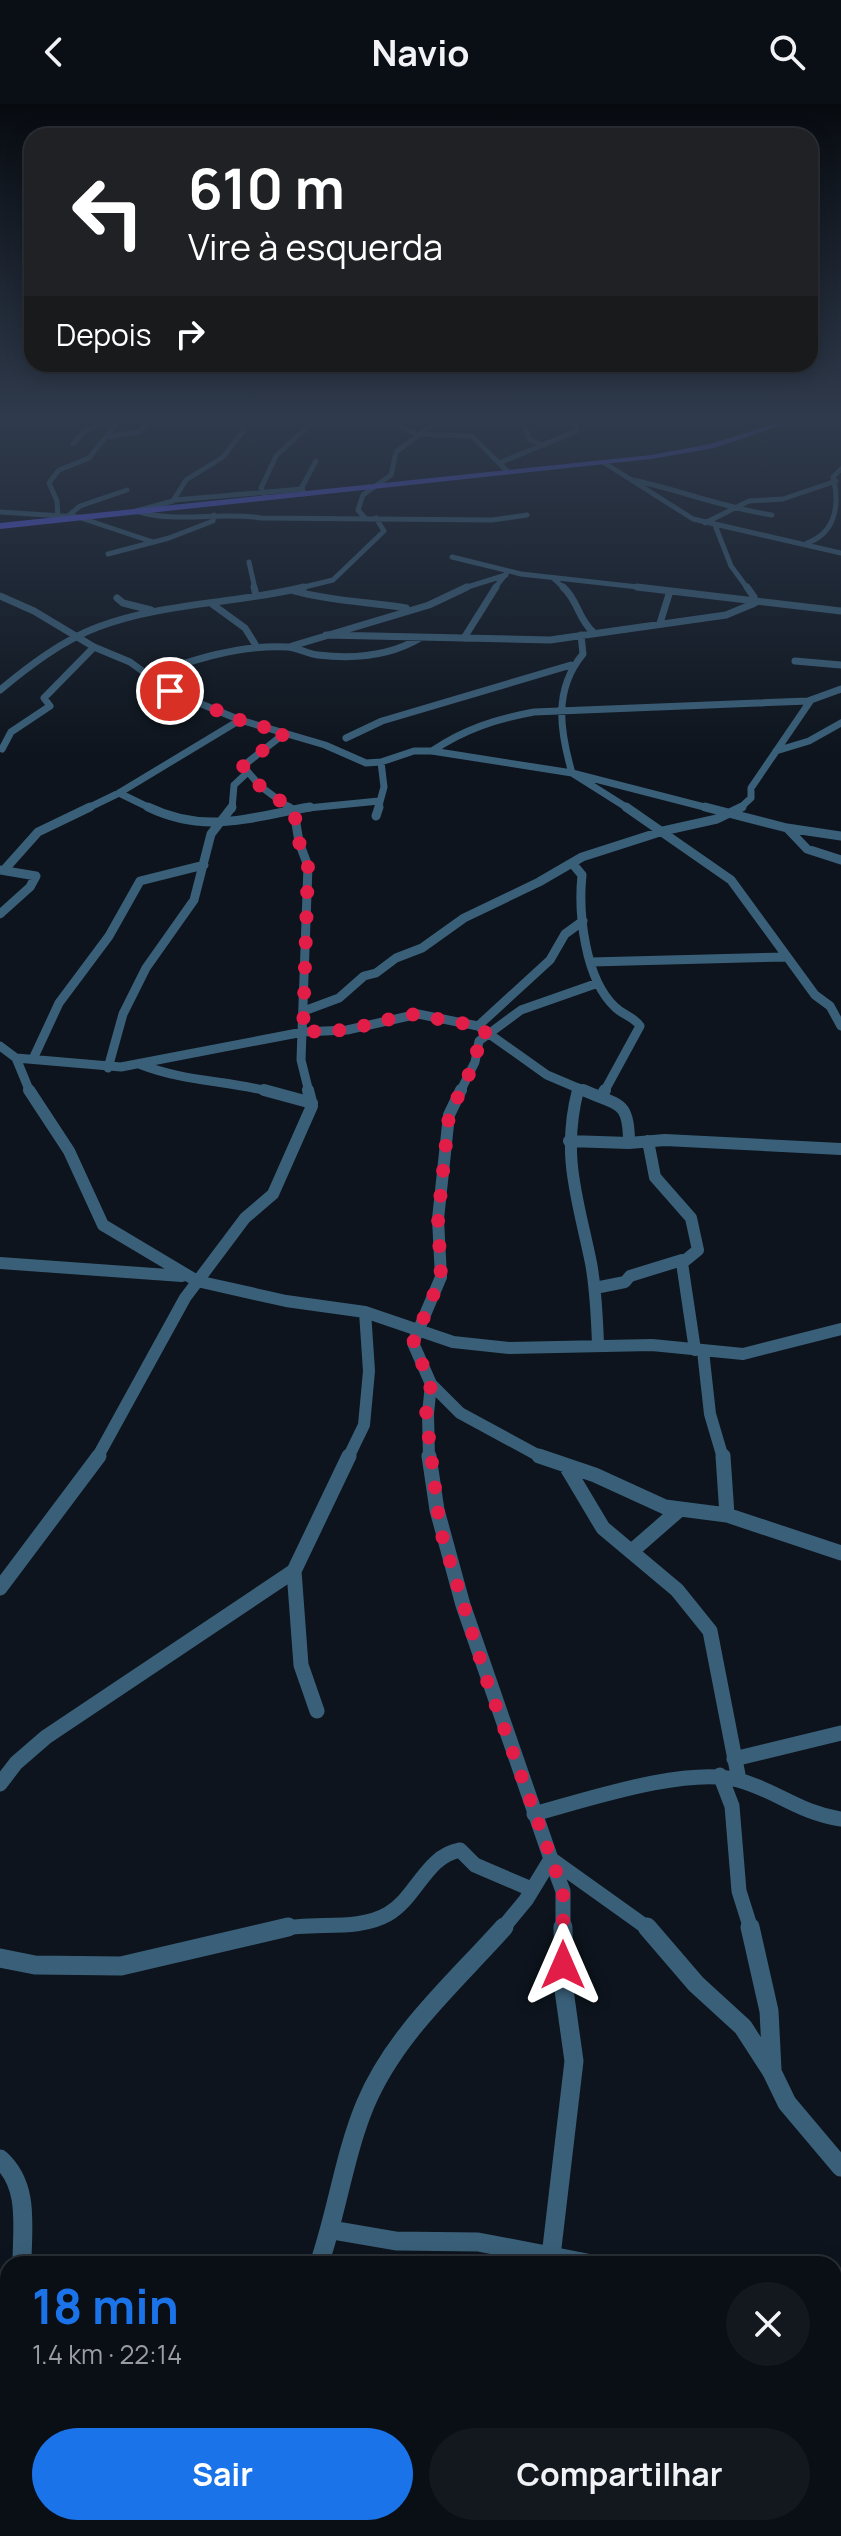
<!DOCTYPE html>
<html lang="pt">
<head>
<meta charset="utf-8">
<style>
  body { margin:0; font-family:Manrope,sans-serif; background:#13181f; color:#f1f3f6; height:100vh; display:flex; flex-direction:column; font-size:30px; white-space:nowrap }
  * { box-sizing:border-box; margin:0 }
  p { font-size:26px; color:#999ca1 }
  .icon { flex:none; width:44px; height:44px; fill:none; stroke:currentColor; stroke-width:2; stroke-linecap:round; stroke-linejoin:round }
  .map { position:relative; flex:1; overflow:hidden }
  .panel { position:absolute; left:0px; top:2152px; width:842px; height:280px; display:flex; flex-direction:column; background:#0a0f16; border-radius:24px 24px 0 0; box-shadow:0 4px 20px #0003,0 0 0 2px #2a2f35 }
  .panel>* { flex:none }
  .guide { position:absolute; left:24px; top:24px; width:794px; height:244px; border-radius:24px; box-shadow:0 4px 20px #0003,0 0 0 2px #2a2f35; background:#202124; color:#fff; overflow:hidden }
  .pin { position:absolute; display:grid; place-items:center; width:68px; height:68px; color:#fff; margin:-34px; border:4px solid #fff; border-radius:50%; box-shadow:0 2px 8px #0007 }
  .me { position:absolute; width:88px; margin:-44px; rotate:0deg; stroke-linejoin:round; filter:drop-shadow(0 0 6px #0008) }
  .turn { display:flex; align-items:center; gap:28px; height:168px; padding:0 32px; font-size:36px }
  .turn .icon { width:104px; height:104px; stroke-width:2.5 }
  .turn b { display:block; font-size:56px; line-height:68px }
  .then { display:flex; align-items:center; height:76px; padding:0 32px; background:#0003; gap:16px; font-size:30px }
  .round { display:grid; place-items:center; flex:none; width:84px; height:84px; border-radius:42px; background:#13181f }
  .head { display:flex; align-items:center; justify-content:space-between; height:136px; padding:0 32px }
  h1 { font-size:48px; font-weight:700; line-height:60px; color:#1a73e8 }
  .button { display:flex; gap:16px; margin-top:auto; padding:16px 32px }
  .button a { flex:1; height:92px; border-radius:48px; background:#1a73e8; color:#fff; font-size:32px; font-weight:700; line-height:92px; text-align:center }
  .button a+a { background:#13181f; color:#f1f3f6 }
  header { display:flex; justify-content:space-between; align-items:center; height:104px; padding:0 32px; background:#0a0f16; font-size:36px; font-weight:700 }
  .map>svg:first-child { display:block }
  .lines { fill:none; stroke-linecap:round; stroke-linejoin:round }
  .minor-far5 { stroke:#3a6079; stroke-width:5 }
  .minor-far4 { stroke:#3a6079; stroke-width:7 }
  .minor-far3 { stroke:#3a6079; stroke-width:9 }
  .minor-far2 { stroke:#3a6079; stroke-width:12 }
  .minor-far1 { stroke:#3a6079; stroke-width:15 }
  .minor { stroke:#3a6079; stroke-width:19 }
  .primary { fill:#595cf5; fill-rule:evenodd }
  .route { stroke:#e11d48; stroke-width:14; stroke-dasharray:0 25.2 }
</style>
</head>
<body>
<header><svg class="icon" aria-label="back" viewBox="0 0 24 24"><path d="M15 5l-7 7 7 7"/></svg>Navio<svg class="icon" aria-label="search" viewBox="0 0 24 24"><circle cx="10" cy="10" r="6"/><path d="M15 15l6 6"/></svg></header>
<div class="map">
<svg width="841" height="2432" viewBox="0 0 841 2432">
  <rect width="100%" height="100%" fill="#0d141d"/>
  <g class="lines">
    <path class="minor-far5" d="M381,314L417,330L472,332L499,359
      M464,314L480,316
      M0,319L12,314
      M524,322L530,336L543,341
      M106,333L138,328L154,314
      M73,340L84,327L115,315
      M603,358L693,415L841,449
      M508,368L499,359L577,327L576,314
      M633,376C680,386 724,404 772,411
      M304,390L302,383L316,357
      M265,391L261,384L276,352L317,314
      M175,396L302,385
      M136,407C176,420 220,407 261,414L492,416L527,411
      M136,407L173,397L186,376L223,353L245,325L233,314
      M0,408L78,413L153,438
      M68,412L80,402L127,386
      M365,414L358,406L363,391L391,371L396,348L442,314
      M58,416L57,397L49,379L59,366L89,354L118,318L114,314
      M705,419L749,397L783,395L836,377
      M715,421L731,462L748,485
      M807,439C836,429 840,400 833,373L841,365
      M108,450L169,434L213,417L214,411
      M452,453L521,470L656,485
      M249,458L255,485
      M553,474L565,485
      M296,485L333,476L384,427L376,414
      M461,485L506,471
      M494,485L506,470"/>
    <path class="minor-far4" d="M254,483L256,491
      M563,483C578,496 578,515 593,528
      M637,483L841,507
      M747,483L754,493
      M294,487C330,497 369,498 406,504
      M0,492L34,507L94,543L130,558L170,587L240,616L325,641L366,659L381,658L414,647H432L572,669L712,705
      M117,494L123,499L151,506
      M212,500L245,524L255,540L254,544
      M660,519L670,487
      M326,531L550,536L726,511L755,499L754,493
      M581,531L583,550C553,586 560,627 572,669L629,705
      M464,534L496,483
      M292,542L429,501L467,483
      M795,557L841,561
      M149,571C193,556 241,540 288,543C299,544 308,550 318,551C352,555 390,552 420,534
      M0,586C29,562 63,536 98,523C164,498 237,500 304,483
      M285,629L243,662L260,682L291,705
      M346,634L382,617L571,561
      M2,645L11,628L50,602L44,594L94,543
      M432,647C465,625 496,615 534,608L808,597L841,585
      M776,647L809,637L841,619
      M119,689L152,705
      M86,705L119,689L240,616
      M232,705L234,681L248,668
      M298,705L379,697
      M378,705L384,683L381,658
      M739,705L751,694V684L811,596"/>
    <path class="minor-far3" d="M148,703C206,731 250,713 310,703
      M288,703L294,707L299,738L308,762L301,956L309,988
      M626,703L731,776L815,891L830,902L841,922
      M705,703L787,724L807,745L841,756
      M376,712L379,703
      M787,724L841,732
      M572,759L582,771C578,810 585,875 615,903C623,911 634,913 640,922L604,988
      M5,765L38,728L90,703
      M0,766L36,772L30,783L0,810
      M591,858L786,853
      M304,907L339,894L364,872L376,869L396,854L422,844L464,814L539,778L582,753L663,727L717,715L742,703
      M478,922L550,856L565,830L583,817
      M0,942L16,954L30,988
      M16,954L121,963L303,928L347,926L418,910L478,922L547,971L587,988
      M33,955L59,899L109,832L140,777L204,761
      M139,960C185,978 225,976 271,988
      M108,964L123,910L146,864L194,796L211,730L232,703
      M460,988L475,958L479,937L521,906L598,879
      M578,988L579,984"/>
    <path class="minor-far2" d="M29,986L69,1047L103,1121L197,1177L286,1197L365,1208L453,1238L509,1244L652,1241L743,1250L841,1225
      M264,986L312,999
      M461,986L449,1011L438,1115L441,1173L413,1239L431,1280L460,1309L543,1354
      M578,986C561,1052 578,1095 591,1159C596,1186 597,1213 598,1240
      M583,986C619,1002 629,996 629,1039L665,1036L841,1045
      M601,993L605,986
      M569,1037L629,1039
      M648,1037L655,1073L691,1114L698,1146L682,1159L695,1246
      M0,1159L182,1172
      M595,1184L625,1178L630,1172L682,1156
      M703,1247L710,1310L723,1354
      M97,1354L185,1194L245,1114L273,1090L312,1002L308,986
      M348,1354L364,1321L369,1267L365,1208
      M429,1354L428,1310L431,1280"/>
    <path class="minor-far1" d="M429,1352L437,1406L463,1501L551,1755L526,1796L502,1825
      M539,1352L595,1371L665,1403L727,1411L841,1449
      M723,1352L727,1411
      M566,1362L603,1424L677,1486L710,1527L739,1676
      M632,1447L679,1406
      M294,1467L301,1561L317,1607
      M0,1484L99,1352
      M734,1655L841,1629
      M720,1671L732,1702L739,1787L751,1825
      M0,1680L16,1659L46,1633L294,1467L349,1352
      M534,1710C586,1696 687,1662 738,1676C776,1686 799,1709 841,1715
      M551,1755L649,1825
      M551,1755L563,1787V1825
      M280,1825C315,1817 357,1828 388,1810C417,1793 426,1752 460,1746L475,1761L531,1785"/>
    <path class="minor" d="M647,1823L696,1880L743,1923L772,1968L787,1999L841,2063
      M750,1823L769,1907L772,1965
      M0,1854L35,1861L121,1862L288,1823
      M0,2055C30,2082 22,2123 22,2160
      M332,2126L396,2137L478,2138L592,2160
      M551,2152L574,1957L564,1886L563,1823
      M319,2160C337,2108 344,2052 365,2001C394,1931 454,1879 504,1823
      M834,2204L841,2206
      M0,2214L8,2210
      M194,2424L198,2432
      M226,2432L229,2424"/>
    <path class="primary" d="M793,314H803L714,344L651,355L0,425V419L651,351L710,340Z"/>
  </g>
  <linearGradient id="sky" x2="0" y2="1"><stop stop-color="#070b10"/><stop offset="0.48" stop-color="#2f3a4c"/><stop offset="1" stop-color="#2f3a4c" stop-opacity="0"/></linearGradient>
  <rect width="841" height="654" fill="url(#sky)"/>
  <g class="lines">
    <path class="route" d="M170,587L240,616L285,629L243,662L260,682L294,707L299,738L308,762L303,928L347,926L410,910L478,922L488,931L479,937L475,958L449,1011L438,1115L441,1173L413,1239L431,1280L426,1310L440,1425L487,1577L563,1787V1861"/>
  </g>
</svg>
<div class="pin" style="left:170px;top:587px;background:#d93025"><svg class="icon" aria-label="arrive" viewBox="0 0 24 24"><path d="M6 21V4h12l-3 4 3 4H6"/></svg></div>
<svg class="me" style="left:563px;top:1861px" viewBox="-20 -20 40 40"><path d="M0-17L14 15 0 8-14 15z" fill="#e11d48" stroke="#fff" stroke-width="4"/></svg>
<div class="guide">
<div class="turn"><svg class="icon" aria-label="left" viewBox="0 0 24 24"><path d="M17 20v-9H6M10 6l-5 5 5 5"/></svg><div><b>610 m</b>Vire à esquerda</div></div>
<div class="then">Depois<svg class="icon" aria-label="right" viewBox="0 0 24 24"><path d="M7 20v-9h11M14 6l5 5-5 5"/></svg></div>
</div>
<section class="panel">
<div class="head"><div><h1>18 min</h1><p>1.4 km · 22:14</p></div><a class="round"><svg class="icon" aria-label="close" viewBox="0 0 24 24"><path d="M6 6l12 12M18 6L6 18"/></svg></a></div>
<div class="button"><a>Sair</a><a>Compartilhar</a></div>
</section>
</div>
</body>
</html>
